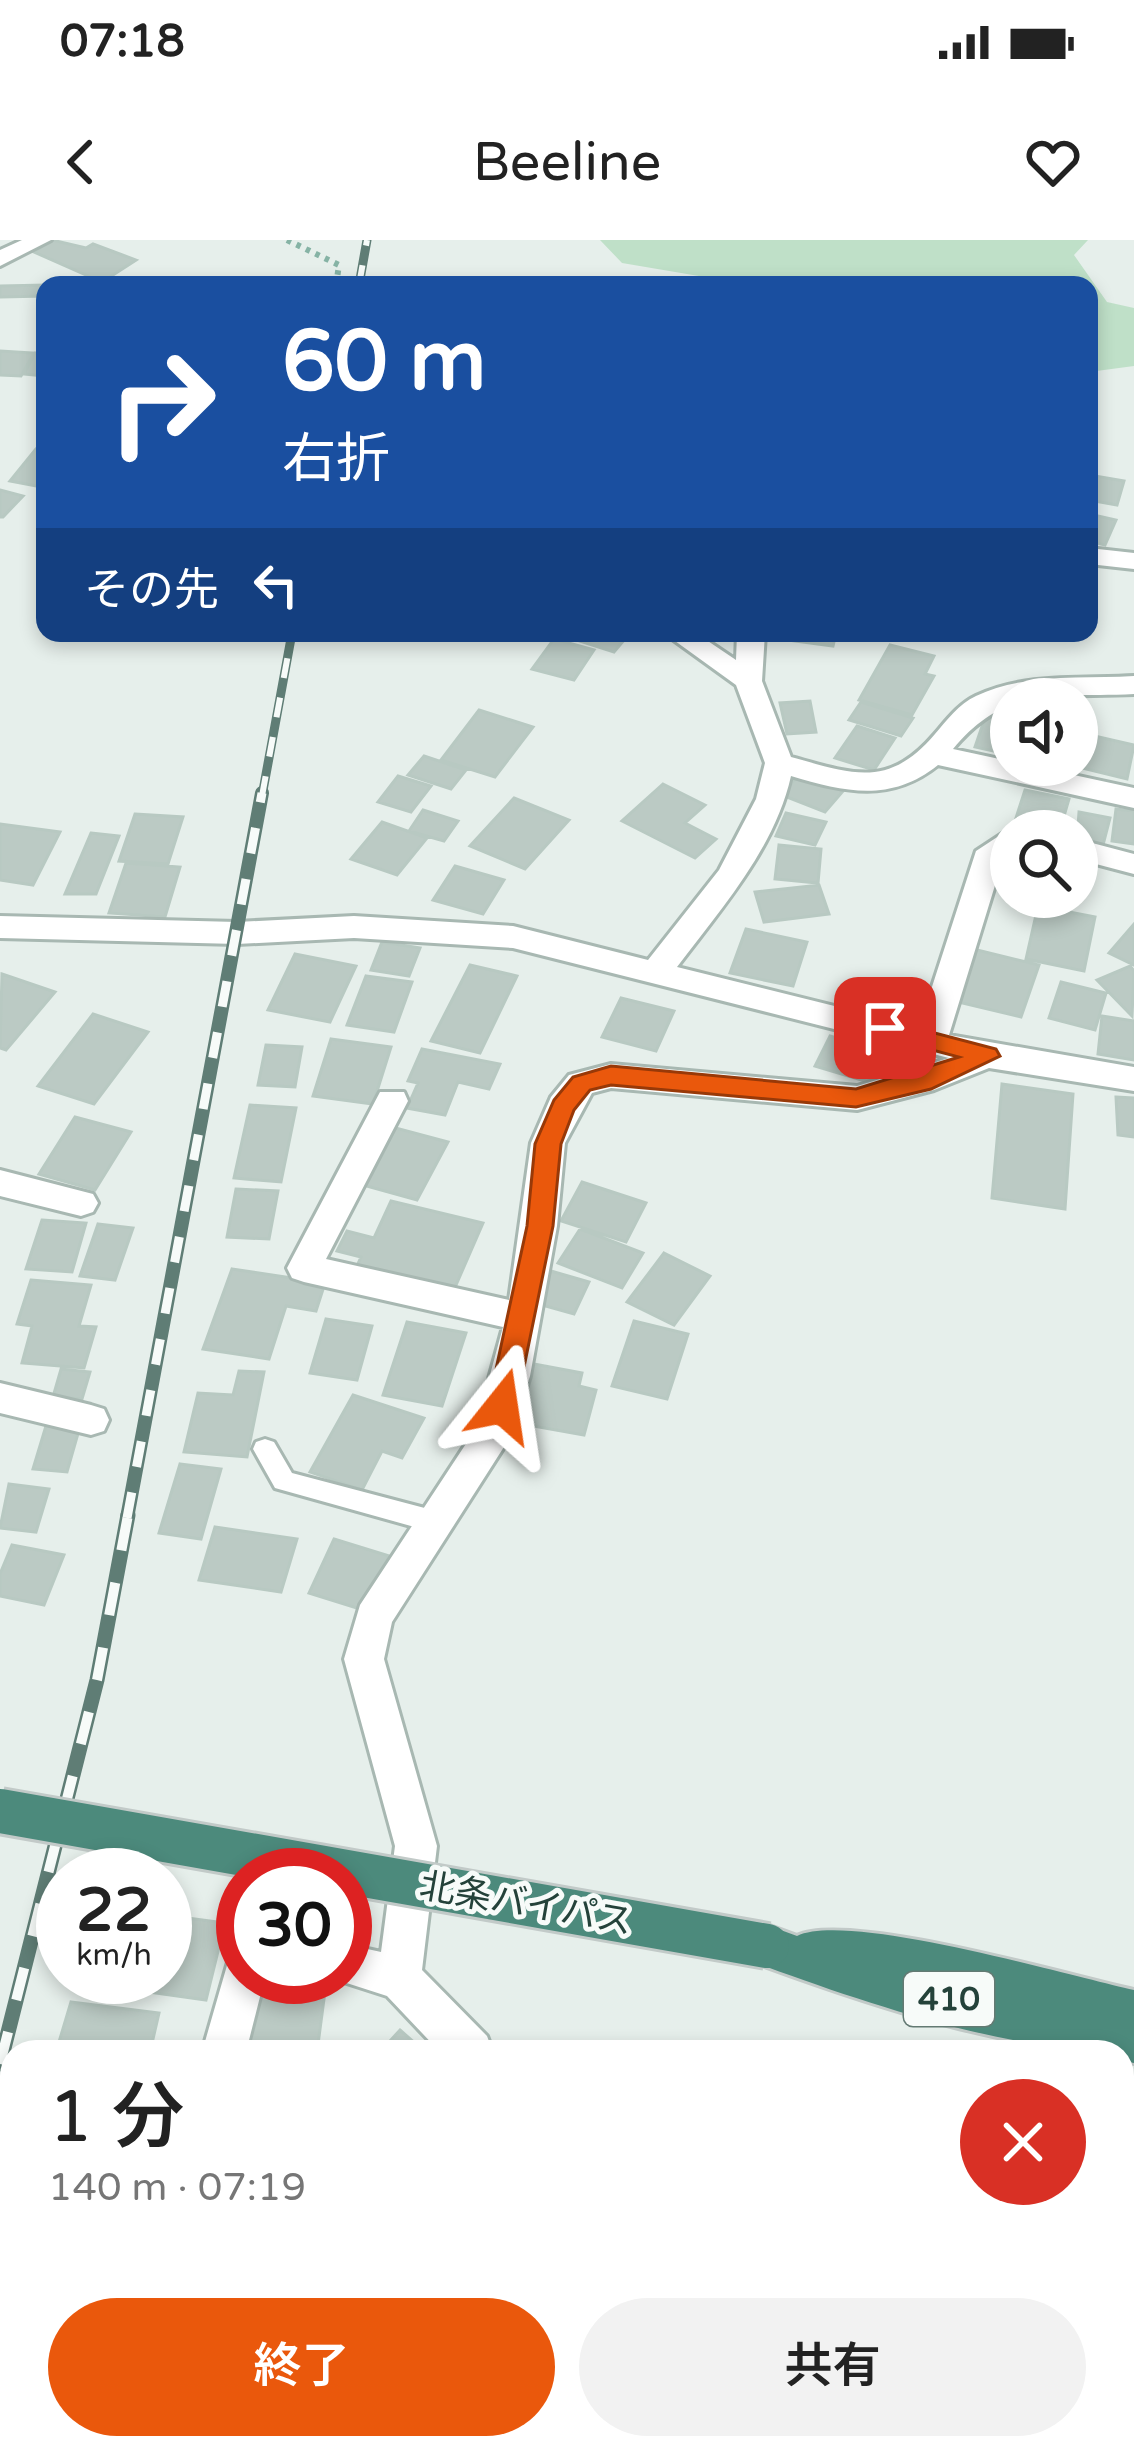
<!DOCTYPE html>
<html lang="ja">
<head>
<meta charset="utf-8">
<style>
  body { margin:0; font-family:"Varela Round","Noto Sans JP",sans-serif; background:#f2f2f2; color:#222; height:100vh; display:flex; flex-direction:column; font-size:45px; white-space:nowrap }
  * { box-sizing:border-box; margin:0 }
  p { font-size:39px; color:#767676 }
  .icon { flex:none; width:66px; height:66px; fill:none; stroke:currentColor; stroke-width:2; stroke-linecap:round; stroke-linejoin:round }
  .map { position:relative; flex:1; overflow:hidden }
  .drawer { position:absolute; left:0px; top:1800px; width:1134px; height:420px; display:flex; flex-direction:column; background:#fff; border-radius:36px 36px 0 0; box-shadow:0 6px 18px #0003 }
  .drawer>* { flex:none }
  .top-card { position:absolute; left:36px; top:36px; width:1062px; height:366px; border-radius:24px; box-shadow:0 6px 18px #0003; background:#1a4fa0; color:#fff; overflow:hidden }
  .buttons { position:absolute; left:990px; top:438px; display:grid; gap:24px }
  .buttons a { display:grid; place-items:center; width:108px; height:108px; border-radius:50%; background:#fff; box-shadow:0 6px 18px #0003; font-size:60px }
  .speed { position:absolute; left:36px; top:1608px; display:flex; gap:24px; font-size:60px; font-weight:700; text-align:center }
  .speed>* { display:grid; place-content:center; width:156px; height:156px; border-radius:50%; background:#fff; box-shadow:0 6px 18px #0003; line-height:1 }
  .speed small { font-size:30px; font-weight:400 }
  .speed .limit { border:18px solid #d22; background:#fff; color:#111 }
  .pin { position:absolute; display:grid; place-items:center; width:102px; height:102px; color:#fff; margin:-51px; border-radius:24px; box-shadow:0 6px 18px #0006 }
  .me { position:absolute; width:132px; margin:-66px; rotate:15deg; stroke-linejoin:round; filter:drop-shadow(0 0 9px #0008) }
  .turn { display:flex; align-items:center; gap:42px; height:252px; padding:0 48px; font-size:54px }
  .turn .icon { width:156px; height:156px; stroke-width:2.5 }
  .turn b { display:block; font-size:84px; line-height:102px }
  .then { display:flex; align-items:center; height:114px; padding:0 48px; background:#0003; gap:24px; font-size:45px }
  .round { display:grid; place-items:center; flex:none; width:126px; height:126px; border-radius:63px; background:#f2f2f2 }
  .overview { display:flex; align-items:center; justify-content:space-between; height:204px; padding:0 48px }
  h1 { font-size:72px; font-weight:600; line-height:90px }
  .cta { display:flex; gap:24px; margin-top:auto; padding:24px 48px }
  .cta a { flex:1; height:138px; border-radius:72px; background:#ea580c; color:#fff; font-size:48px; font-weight:600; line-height:138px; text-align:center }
  .cta a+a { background:#f2f2f2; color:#222 }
  .status { display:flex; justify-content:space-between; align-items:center; height:84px; padding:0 60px; background:#fff; direction:ltr }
  .status svg { height:33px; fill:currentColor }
  header { display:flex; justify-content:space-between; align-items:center; height:156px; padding:0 48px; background:#fff; font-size:54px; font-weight:600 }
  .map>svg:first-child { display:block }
  .green { fill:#bfe0c8 }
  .building { fill:#bbcac4; stroke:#b8c9c2; stroke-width:3 }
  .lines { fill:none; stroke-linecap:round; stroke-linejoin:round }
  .service-casing { stroke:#a8b8b2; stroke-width:6 }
  .minor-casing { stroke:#a8b8b2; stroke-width:6 }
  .trunk-casing { stroke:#c2cac8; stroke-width:6 }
  .path { stroke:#86b3a5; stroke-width:6; stroke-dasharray:4.5 6; stroke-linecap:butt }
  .service { fill:#fff; fill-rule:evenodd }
  .minor { fill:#fff; fill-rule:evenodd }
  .trunk { fill:#4c8a7c; fill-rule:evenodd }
  .rail-far2-casing { stroke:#5f7d75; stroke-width:9 }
  .rail-far1-casing { stroke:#5f7d75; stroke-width:14 }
  .rail-casing { stroke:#5f7d75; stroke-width:15 }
  .rail-far2 { stroke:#f7fbf9; stroke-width:6; stroke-dasharray:20; stroke-linecap:butt }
  .rail-far1 { stroke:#f7fbf9; stroke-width:9; stroke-dasharray:26; stroke-linecap:butt }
  .rail { stroke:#f7fbf9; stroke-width:10; stroke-dasharray:33; stroke-linecap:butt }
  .trunk-bridge-casing { stroke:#c2cac8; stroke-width:50; stroke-linecap:butt }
  .trunk-bridge { stroke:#4c8a7c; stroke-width:44 }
  .route { fill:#ea580c; stroke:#983908; stroke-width:3 }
  .labels { text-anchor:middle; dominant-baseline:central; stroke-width:10; stroke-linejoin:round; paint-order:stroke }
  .shield { fill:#f7fbf9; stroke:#637a73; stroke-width:3 }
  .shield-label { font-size:33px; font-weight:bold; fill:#24423a }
  .street-label { font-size:36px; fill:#24423a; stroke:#f7fbf9 }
</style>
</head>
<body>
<div class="status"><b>07:18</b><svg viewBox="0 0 49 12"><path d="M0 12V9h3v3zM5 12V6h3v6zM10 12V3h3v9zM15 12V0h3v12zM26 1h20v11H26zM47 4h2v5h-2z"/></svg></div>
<header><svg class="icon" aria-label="back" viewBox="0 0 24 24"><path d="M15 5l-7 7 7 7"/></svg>Beeline<svg class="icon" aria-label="heart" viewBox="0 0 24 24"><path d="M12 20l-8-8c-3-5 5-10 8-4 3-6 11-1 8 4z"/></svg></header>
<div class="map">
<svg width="1134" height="2220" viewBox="0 0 1134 2220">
  <rect width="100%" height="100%" fill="#e6efeb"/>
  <path class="green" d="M600,0H1088L1074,15L1107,62L1134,68V126L1089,132V45H752L622,23Z"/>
  <path class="building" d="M52,0L86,8L93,4L136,20L102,42L34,12Z
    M45,45V56L0,57V46Z
    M0,111L34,113L21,136L0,135Z
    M35,113L45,114V136L24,134Z
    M36,209L45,211V236L37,246L10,241Z
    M1089,235L1124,241L1117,265L1089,260Z
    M0,250L23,256L3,277H0Z
    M1089,274L1116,280L1105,305L1089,301Z
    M555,393H630L614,412Z
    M775,393H836L833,406L773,398Z
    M554,399L594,410L574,440L532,429Z
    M890,405L934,416L925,434L934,436L912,475L859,460Z
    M810,461L816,492L787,494L780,463Z
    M861,462L913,478L901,496L849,480Z
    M479,470L533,487L495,537L441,520Z
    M987,472L1011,477V515L975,507Z
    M857,486L895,498L874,530L835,518Z
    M1077,492L1134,505L1127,539L1070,525H1077Z
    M424,516L466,530L451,549L408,535Z
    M800,533L844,550L825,572L782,555Z
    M398,536L431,546L411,572L378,562Z
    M663,544L705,565L685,583L716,599L695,618L622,581Z
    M1025,550L1069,559L1060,590L1015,581Z
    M514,558L569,580L525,629L470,606Z
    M1116,569L1134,571V604L1112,601Z
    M423,570L458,581L444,601L409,591Z
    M1079,572L1110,578L1103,605L1077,600Z
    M786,573L826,582L815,605L776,596Z
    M135,574L183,577L168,624L119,621Z
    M382,582L427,598L397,635L351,619Z
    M0,584L60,592L33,645L0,640Z
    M91,593L119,596L96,654H65Z
    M779,605L821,609L818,643L775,639Z
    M126,623L180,627L165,677L109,673Z
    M455,626L504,640L483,674L433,660Z
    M819,645L829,674L764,682L755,652Z
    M1038,666L1095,677L1084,731L1026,719Z
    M1134,684V725L1109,713Z
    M746,689L807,702L793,746L730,733Z
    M382,702L420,708L409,736L371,730Z
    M977,710L1039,725L1021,777L958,762Z
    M295,714L356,726L330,782L268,770Z
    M470,725L517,736L480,813L431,801Z
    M1130,726L1134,731L1132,776L1097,740Z
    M2,734L55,752L6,810L0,808Z
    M366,736L412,742L394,792L347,785Z
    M1061,742L1106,753L1095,790L1049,778Z
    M621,758L674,771L656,811L602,797Z
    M93,774L148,792L94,864L38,846Z
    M1102,776L1134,781V820L1098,814Z
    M830,796L882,812L868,842L815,826Z
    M331,799L391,807L373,864L313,856Z
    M266,805L302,807L295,847L258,845Z
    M422,809L500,824L489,849L458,842L445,875L407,868L418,843L408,841Z
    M1002,844L1073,854L1065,969L992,958Z
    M1116,857L1134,858V897L1118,895Z
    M250,865L296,868L281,942L234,938Z
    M75,877L131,892L95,950L39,934Z
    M388,886L448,902L417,960L356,943Z
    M582,942L646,963L626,1002L561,981Z
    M236,949L278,951L269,999L227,997Z
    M391,961L483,983L453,1052L356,1028L361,1017L337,1011L347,991L374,998Z
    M42,980L86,983L72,1032L26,1029Z
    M98,984L133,988L115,1040L80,1036Z
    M580,989L643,1013L622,1048L558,1023Z
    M664,1013L710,1036L674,1085L627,1062Z
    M232,1029L325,1043L316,1071L286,1066L269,1119L203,1109Z
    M551,1031L589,1042L574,1074L535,1063Z
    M31,1040L91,1045L79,1086L96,1087L84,1128L22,1123L32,1086L17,1084Z
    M326,1079L372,1086L357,1140L310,1133Z
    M634,1081L688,1094L667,1159L612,1146Z
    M407,1082L466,1093L442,1166L383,1155Z
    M534,1124L582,1133L579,1146L596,1150L584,1195L517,1183Z
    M61,1129L90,1132L82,1159L53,1157Z
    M239,1131L264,1132L247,1217L184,1212L198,1153L233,1155Z
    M353,1155L424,1178L402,1218L382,1211L362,1250L310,1232Z
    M46,1186L79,1190L67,1232L33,1229Z
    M180,1224L221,1229L201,1299L159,1293Z
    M9,1244L49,1249L36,1292L0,1288Z
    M215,1287L297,1299L281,1352L199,1340Z
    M334,1299L389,1316L363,1370L309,1353Z
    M12,1305L64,1315L44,1365L0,1356V1334Z
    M165,1675L225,1683L206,1760L78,1742L80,1737H165Z
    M258,1740L326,1744L317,1812H247Z
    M71,1762L159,1773L150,1812H56Z
    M400,1790L425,1812H380Z
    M0,2105L12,2108V2208H49L46,2220H0Z
    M363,2208H427L426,2219L444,2220H333L334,2210Z
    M572,2208H594L611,2220H565Z
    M639,2208H724L742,2220H656Z"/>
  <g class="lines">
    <g class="service-casing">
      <path id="service" d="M265,1199L274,1202L292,1233L436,1271L445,1274L449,1282L445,1290L436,1293L275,1248L253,1209L256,1202Z"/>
    </g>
    <g class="minor-casing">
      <path id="minor" d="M22,0H51L0,26V10Z
        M1089,308L1134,313V329L1089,324Z
        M664,393H696L736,420L737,393H765L762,441L791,517C853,534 888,549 935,494C947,480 959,464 976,456C1023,433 1083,439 1134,436V454C1055,458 1007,444 953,509L1134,548V568L938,525C891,563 845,552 791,536C775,608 721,669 677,727L919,787L976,611L1011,588L1022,591H1011V612L1004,616L949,795L1134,827V851L989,828L934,850L857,870L611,848L592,853L565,903L557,986L530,1136L511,1196L392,1382L384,1419L437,1606L422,1730L487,1796L493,1812H440L387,1756L328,1737H345V1704L381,1712L395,1606L344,1419L360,1365L475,1190L503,1087L304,1042L292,1038L287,1028L380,852H404L408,861L326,1019L509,1060L531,903L551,857L569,835L611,824L857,846L949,818L513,708L354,698L237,704L0,698V676L237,682L354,676L513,686L648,720L719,630L756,559L765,523L736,445Z
        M1077,599L1134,614V634L1077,619Z
        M0,930L93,954L98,963L93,972L81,976L0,956Z
        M0,1143L91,1165L104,1169L109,1180L104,1191L91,1195L0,1173Z
        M243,1716V1737H265L246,1812H202L228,1722Z
        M282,2208H332L330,2220H280Z
        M800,2208H850L854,2220H804Z"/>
    </g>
    <g class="trunk-casing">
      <path id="trunk" d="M767,1685L797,1696C848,1671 1069,1736 1134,1750V1823L1122,1821V1812C1012,1812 871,1765 767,1727L752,1721L745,1706L752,1691Z"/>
    </g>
    <path class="path" d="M287,0L339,25L336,45"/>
    <use href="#service" class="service"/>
    <use href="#minor" class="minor"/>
    <use href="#trunk" class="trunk"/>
    <g class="rail-far2-casing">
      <path id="rail-far2" d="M359,45L367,0
        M262,556L292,393"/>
    </g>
    <g class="rail-far1-casing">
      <path id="rail-far1" d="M127,1278L262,553"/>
    </g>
    <g class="rail-casing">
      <path id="rail" d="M0,1824L97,1440L128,1275"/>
    </g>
    <use href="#rail-far2" class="rail-far2"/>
    <use href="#rail-far1" class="rail-far1"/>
    <use href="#rail" class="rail"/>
    <g class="trunk-bridge-casing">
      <path id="trunk-bridge" d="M0,1571L767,1706"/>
    </g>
    <use href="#trunk-bridge" class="trunk-bridge"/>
  </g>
  <path class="route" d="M885,780L996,809L1000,816L931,849L856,867L611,845L590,850L574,870L561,904L553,986L516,1166L512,1174H492L488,1166L527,986L535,904L554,860L573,837L611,826L856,849L959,817L876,795L873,788Z"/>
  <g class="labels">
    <rect class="shield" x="904" y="1732" width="90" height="54" rx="9"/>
    <g class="shield-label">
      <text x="949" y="1759">410</text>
    </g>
    <g class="street-label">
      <text transform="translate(526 1664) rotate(10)">北条バイパス</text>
    </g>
  </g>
</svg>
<div class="buttons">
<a><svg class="icon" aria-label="sound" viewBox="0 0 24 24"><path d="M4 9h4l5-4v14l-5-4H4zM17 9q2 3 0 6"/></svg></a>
<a><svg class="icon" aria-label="search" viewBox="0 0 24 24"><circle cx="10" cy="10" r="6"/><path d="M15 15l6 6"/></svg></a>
</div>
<div class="speed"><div>22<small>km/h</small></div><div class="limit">30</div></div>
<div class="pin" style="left:885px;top:788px;background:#d93025"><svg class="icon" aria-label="arrive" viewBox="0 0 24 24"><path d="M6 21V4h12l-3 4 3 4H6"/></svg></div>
<svg class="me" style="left:502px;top:1166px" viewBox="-20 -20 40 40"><path d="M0-17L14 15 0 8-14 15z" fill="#ea580c" stroke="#fff" stroke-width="4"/></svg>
<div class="top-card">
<div class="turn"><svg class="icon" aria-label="right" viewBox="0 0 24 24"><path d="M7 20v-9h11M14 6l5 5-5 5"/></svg><div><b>60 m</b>右折</div></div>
<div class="then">その先<svg class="icon" aria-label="left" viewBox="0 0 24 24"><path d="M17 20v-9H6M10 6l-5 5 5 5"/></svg></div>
</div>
<section class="drawer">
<div class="overview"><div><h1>1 分</h1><p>140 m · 07:19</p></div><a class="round" style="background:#d93025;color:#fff"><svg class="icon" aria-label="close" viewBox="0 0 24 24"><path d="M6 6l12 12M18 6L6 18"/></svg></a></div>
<div class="cta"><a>終了</a><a>共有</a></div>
</section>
</div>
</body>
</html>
